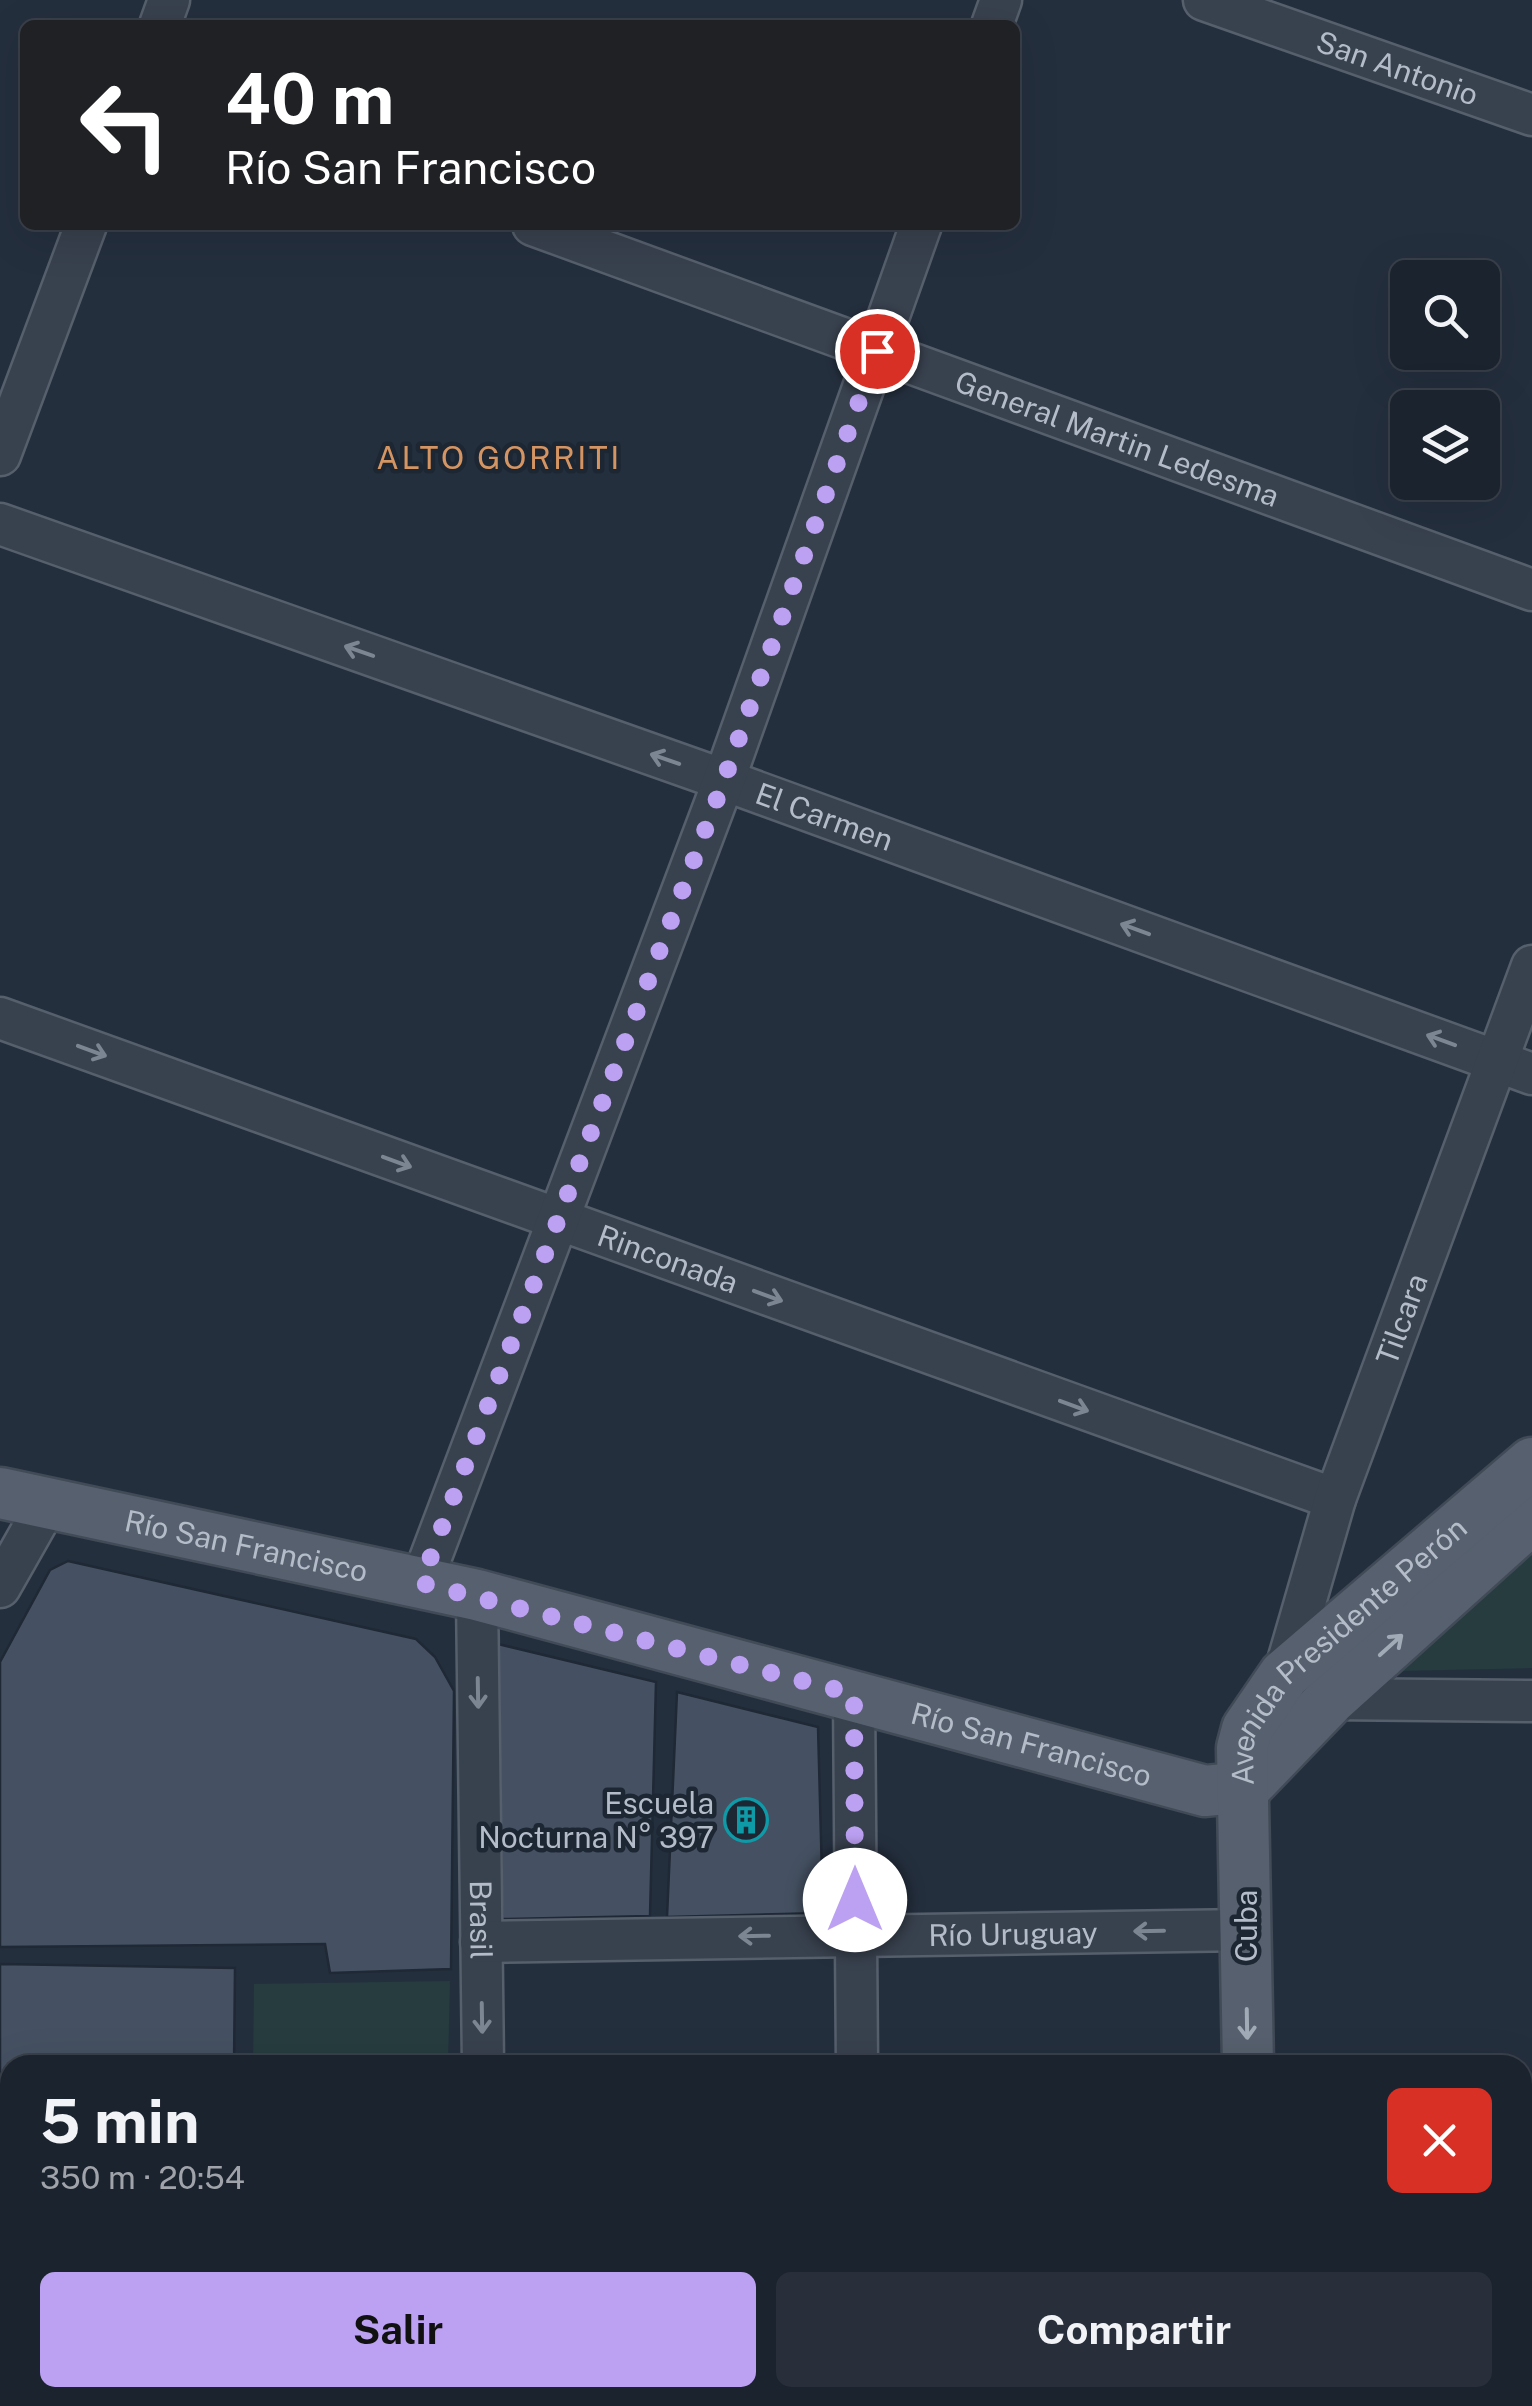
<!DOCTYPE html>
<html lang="es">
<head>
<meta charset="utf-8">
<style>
  body { margin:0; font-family:"Public Sans",sans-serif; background:#282f3a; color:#f1f3f6; height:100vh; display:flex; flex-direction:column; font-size:38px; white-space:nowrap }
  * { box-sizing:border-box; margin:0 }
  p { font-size:32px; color:#a0a4aa }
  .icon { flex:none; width:55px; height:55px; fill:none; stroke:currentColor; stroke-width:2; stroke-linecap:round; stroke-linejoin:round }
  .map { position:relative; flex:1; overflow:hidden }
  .panel { position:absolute; left:0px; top:2055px; width:1532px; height:352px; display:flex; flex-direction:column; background:#1b232e; border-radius:30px 30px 0 0; box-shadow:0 10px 40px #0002,0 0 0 2px #39404a }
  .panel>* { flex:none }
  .top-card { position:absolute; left:20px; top:20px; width:1000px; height:210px; border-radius:15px; box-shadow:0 10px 40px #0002,0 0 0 2px #39404a; background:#202124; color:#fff; overflow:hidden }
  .controls { position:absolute; left:1390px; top:260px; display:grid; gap:20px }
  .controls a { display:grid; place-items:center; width:110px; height:110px; border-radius:15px; background:#1b232e; box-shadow:0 10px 40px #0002,0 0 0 2px #39404a; font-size:50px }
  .pin { position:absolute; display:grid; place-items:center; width:85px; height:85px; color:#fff; margin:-42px; border:5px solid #fff; border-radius:50%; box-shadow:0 2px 10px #0007 }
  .me { position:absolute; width:110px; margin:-55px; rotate:0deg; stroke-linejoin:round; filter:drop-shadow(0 0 8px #0008) }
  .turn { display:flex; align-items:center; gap:35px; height:210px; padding:0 40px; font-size:45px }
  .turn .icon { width:130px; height:130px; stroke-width:2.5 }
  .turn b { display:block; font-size:70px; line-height:85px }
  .round { display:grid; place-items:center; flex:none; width:105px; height:105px; border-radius:15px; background:#282f3a }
  .overview { display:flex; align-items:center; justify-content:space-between; height:170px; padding:0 40px }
  h1 { font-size:60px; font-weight:700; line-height:75px }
  .primary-button { display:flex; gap:20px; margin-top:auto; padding:20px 40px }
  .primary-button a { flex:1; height:115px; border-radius:15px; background:#bca0f2; color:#111; font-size:40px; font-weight:700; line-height:115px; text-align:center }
  .primary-button a+a { background:#282f3a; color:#f1f3f6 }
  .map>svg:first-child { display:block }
  .green { fill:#263c3f }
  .building { fill:#455162; stroke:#1f2835; stroke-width:2.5 }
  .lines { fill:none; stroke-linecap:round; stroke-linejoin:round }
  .minor-casing { stroke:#565f6c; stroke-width:45 }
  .major-casing { stroke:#414a57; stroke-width:55 }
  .path { stroke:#44595c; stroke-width:6; stroke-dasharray:8 8; stroke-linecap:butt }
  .minor { stroke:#38414e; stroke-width:40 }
  .major { stroke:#56606e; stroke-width:50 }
  .oneway { stroke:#7c8592 }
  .oneway2 { stroke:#a1aab7 }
  .route { stroke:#bca0f2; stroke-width:18; stroke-dasharray:0 32.4 }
  .labels { text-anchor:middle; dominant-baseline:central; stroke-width:9; stroke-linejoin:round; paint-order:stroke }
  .street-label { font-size:30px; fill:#b4bcc9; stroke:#1d2633 }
  .poi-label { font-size:30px; fill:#b4bcc9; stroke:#1d2633; text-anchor:end }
  .neighbourhood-label { font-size:32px; letter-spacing:2.5px; fill:#d59563; stroke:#1d2633 }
</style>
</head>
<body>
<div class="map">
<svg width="1532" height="2406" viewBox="0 0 1532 2406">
  <rect width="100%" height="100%" fill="#242f3e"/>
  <path class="green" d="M1532,1546V1668L1399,1671Z
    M450,1981L448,2065H253L254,1984Z"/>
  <path class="building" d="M68,1561L416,1639L435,1657L454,1691L451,1969L330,1973L325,1944L0,1947V1662L50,1570Z
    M498,1644L656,1682L650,1916L502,1919Z
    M677,1692L818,1727L823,1913L667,1917Z
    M0,1964L235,1968L234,2065H10V2254H0Z"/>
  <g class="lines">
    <g class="minor-casing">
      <g id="minor">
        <path id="s1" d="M1204,0L1532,115"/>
        <path d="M160,25L169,0"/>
        <path d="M992,25L1001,0"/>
        <path id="s2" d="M533,225L1532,590"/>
        <path d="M0,455L86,225"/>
        <path id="s3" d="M0,524L724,780L1532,1074"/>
        <path id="s4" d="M0,1018L1335,1499"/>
        <path d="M421,1583L724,780L921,225"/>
        <path d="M0,1587L47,1504"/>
        <path id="s5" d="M477,1595L483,2065"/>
        <path id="s6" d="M1284,1675L1335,1499L1532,966"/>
        <path d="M854,1694L857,2065"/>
        <path d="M1331,1699L1532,1701"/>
        <path id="s7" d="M481,1942L1246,1930"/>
        <path d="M1522,2211H1532"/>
        <path d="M0,2299H10"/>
        <path d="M486,2398V2406"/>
        <path d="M861,2398V2406"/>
      </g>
    </g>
    <g class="major-casing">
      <g id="major">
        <path id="s8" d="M0,1493L477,1595L1205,1791L1246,1787"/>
        <path d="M1246,1787L1331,1699L1532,1518"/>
        <path id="s9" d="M1248,2065L1242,1748L1247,1729L1284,1675L1532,1463"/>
        <path d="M1250,2398V2406"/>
      </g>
    </g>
    <path class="path" d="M1522,2121H1532"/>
    <use href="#minor" class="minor"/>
    <use href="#major" class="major"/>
  </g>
  <defs><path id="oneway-shaft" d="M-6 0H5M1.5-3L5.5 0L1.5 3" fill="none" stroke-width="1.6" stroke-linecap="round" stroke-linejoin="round" transform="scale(2.5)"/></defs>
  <g class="oneway">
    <use href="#oneway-shaft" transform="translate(359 651) rotate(-161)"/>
    <use href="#oneway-shaft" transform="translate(665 759) rotate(-161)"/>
    <use href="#oneway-shaft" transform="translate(1135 929) rotate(-160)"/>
    <use href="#oneway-shaft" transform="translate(1441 1040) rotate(-160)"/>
    <use href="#oneway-shaft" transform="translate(92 1051) rotate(20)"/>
    <use href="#oneway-shaft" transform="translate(397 1162) rotate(20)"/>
    <use href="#oneway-shaft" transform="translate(768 1296) rotate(20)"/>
    <use href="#oneway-shaft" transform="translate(1074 1406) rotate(20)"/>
    <use href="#oneway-shaft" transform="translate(478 1693) rotate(89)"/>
    <use href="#oneway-shaft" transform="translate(1149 1931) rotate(179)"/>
    <use href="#oneway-shaft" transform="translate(754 1936) rotate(179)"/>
    <use href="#oneway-shaft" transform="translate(482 2018) rotate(89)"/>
  </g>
  <g class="oneway2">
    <use href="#oneway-shaft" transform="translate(1391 1645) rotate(-42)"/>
    <use href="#oneway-shaft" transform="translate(1247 2024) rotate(89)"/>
  </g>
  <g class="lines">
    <path class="route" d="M855,1900L854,1694L421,1583L724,780L877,351"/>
  </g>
  <defs>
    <g id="building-ring" transform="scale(2.25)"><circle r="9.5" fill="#1d2633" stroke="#0f9aa8" stroke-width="1.5"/><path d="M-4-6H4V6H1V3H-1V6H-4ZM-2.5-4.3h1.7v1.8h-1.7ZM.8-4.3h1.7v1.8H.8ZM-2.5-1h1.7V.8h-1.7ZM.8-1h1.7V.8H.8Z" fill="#0f9aa8"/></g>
  </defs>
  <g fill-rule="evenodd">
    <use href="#building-ring" x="746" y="1820"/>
  </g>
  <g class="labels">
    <g class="street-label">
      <text stroke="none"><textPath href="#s1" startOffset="205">San Antonio</textPath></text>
      <text stroke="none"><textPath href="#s2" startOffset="622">General Martin Ledesma</textPath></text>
      <text stroke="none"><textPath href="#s3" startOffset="875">El Carmen</textPath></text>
      <text stroke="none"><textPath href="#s4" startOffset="710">Rinconada</textPath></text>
      <text stroke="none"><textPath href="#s6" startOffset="375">Tilcara</textPath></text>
      <text stroke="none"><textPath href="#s8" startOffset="252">Río San Francisco</textPath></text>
      <text stroke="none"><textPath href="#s9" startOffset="458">Avenida Presidente Perón</textPath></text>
      <text stroke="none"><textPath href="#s8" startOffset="1062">Río San Francisco</textPath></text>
      <text stroke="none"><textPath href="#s5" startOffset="325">Brasil</textPath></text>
      <text transform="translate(1246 1926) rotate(-90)">Cuba</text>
      <text stroke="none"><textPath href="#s7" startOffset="532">Río Uruguay</textPath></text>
    </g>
    <g class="poi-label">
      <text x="714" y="1803">Escuela<tspan x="714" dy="34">Nocturna N° 397</tspan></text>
    </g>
    <g class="neighbourhood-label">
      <text x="499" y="457">ALTO GORRITI</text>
    </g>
  </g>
</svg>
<div class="controls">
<a><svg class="icon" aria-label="search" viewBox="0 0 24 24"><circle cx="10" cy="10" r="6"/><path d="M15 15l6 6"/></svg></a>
<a><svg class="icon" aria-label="layers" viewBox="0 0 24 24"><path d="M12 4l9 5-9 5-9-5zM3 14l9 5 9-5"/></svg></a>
</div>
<div class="pin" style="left:877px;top:351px;background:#d93025"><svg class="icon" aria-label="arrive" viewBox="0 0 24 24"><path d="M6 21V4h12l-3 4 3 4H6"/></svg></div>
<svg class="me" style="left:855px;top:1900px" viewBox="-20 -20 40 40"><circle r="19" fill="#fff"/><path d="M0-13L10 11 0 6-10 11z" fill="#bca0f2"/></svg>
<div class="top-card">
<div class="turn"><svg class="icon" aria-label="left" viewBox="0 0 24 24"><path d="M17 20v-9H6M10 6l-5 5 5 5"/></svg><div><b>40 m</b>Río San Francisco</div></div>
</div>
<section class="panel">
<div class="overview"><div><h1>5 min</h1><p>350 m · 20:54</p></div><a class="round" style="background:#d93025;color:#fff"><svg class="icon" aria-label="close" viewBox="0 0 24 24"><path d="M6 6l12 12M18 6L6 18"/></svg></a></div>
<div class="primary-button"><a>Salir</a><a>Compartir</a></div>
</section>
</div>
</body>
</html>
